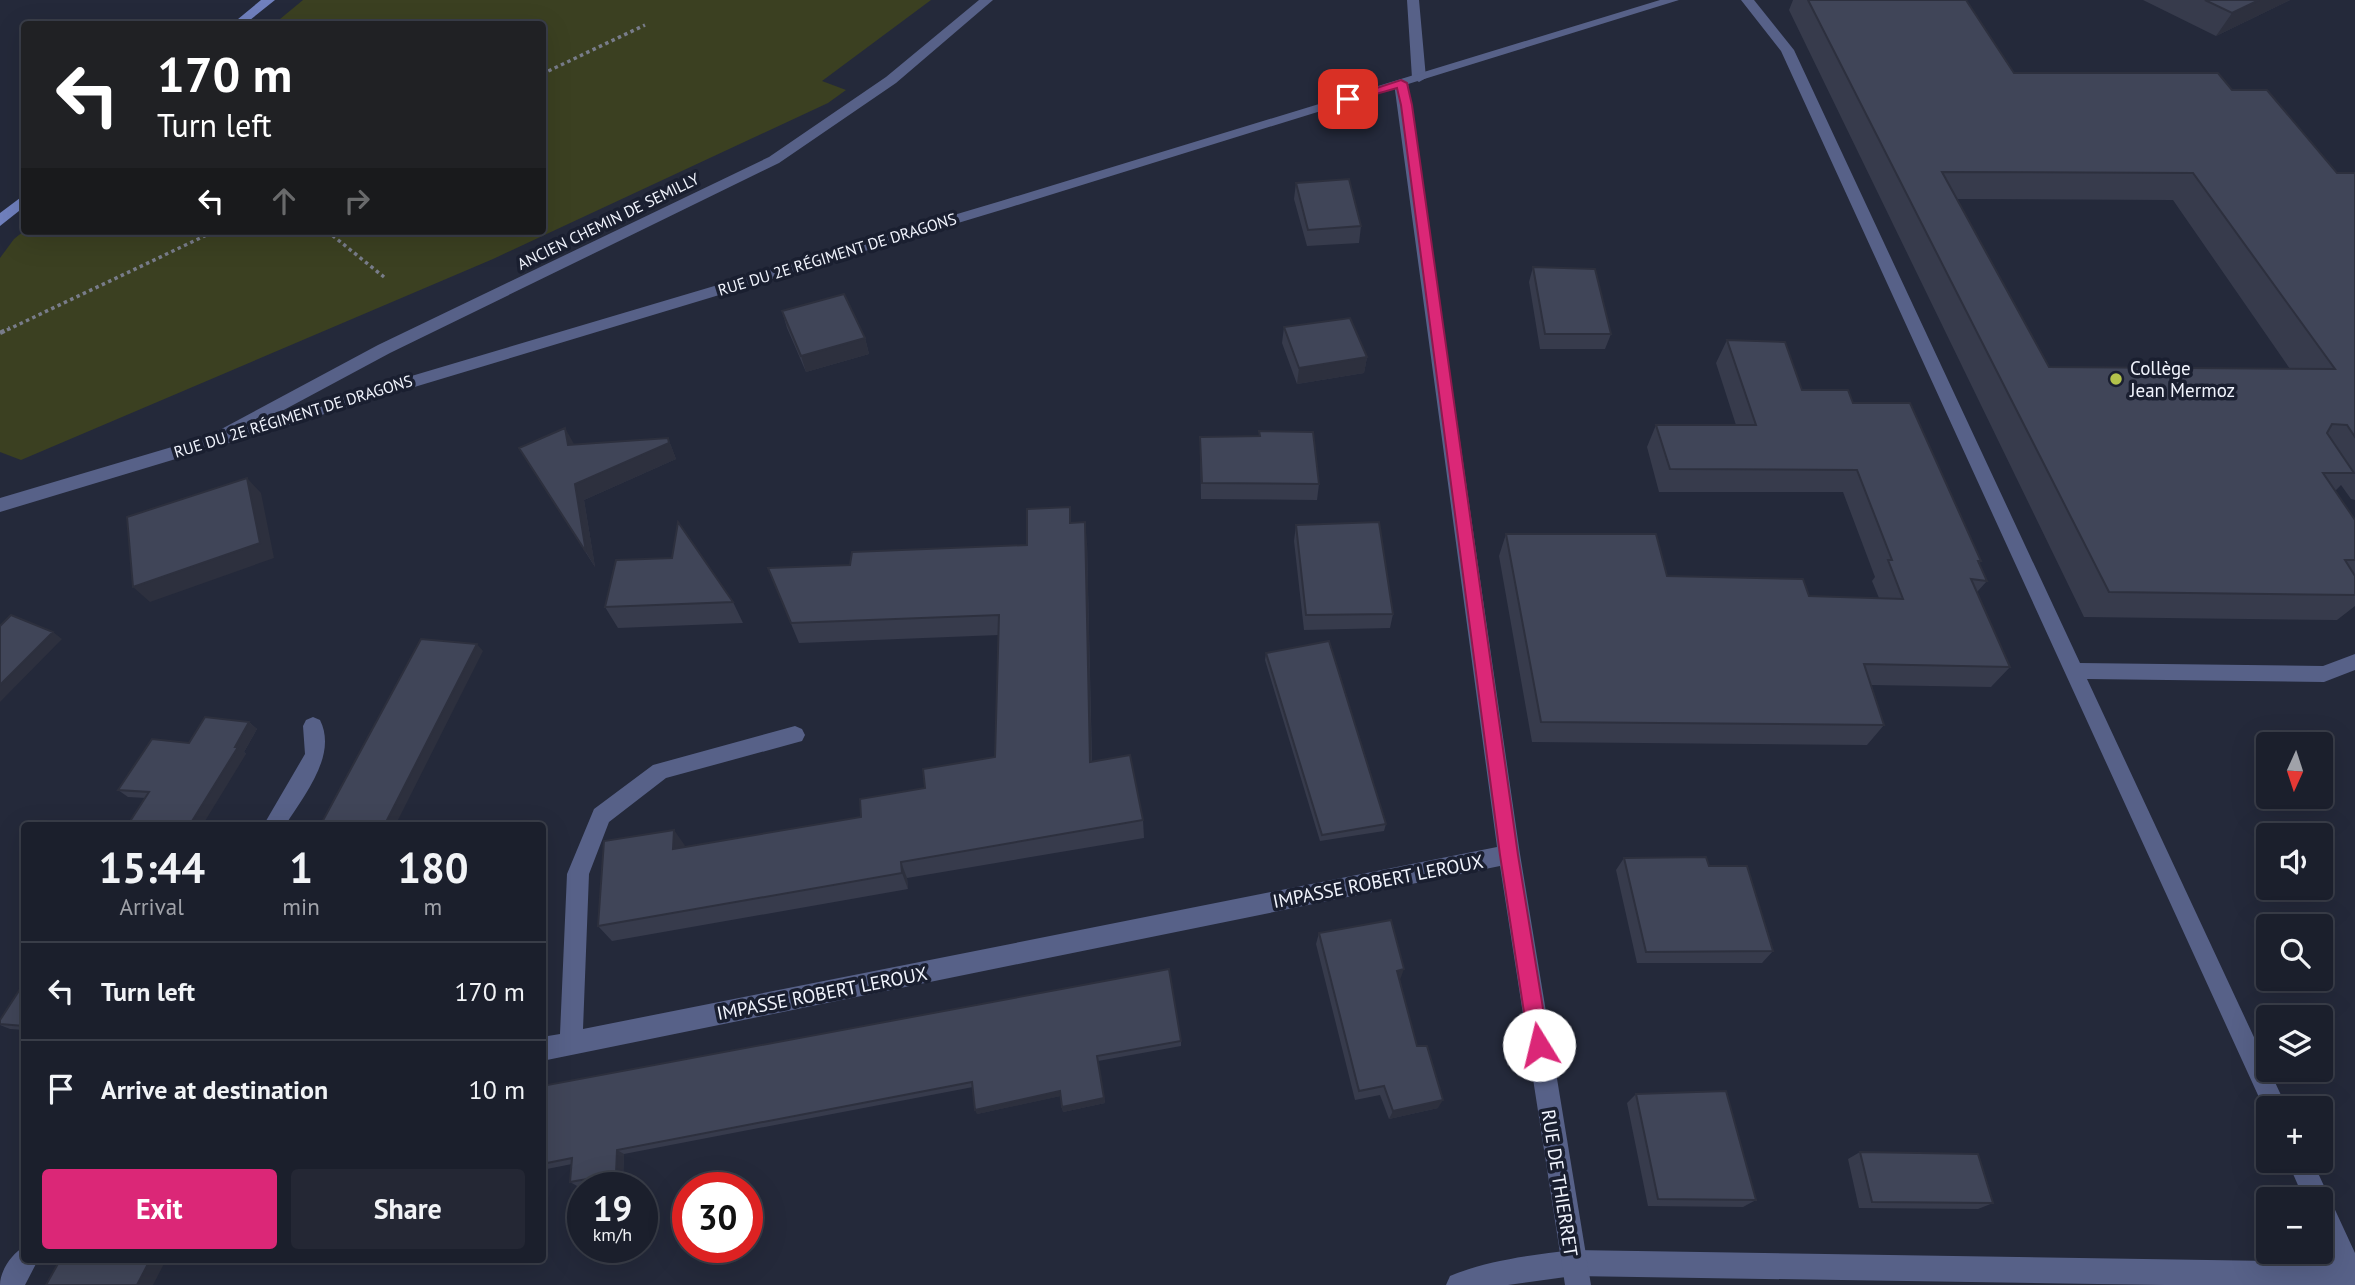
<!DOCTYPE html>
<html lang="en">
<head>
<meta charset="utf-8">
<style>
  body { margin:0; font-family:"PT Sans",sans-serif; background:#242734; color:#f1f3f6; height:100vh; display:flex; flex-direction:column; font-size:26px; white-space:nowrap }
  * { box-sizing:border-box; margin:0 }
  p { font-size:23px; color:#a0a2a9 }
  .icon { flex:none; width:38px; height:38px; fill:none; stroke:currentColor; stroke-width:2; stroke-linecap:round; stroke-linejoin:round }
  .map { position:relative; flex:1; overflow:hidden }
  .side { position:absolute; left:21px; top:822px; width:525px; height:441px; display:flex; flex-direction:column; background:#1b1f2c; border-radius:7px; box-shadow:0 7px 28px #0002,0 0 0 2px #393d48 }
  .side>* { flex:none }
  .top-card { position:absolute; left:21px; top:21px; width:525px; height:214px; border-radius:7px; box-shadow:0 7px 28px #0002,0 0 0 2px #393d48; background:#202124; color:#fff; overflow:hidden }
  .needle { width:46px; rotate:183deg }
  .tools { position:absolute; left:2256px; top:732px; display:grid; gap:14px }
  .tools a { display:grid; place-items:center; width:77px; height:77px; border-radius:7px; background:#1b1f2c; box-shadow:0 7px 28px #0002,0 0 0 2px #393d48; font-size:35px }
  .speed { position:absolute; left:567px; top:1172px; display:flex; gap:14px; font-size:35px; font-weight:700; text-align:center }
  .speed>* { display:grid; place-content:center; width:91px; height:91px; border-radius:50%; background:#1b1f2c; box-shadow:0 7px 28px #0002,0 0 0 2px #393d48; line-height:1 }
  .speed small { font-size:18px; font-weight:400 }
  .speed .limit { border:10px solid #d22; background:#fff; color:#111 }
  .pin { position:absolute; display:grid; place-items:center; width:60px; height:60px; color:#fff; margin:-30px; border-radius:14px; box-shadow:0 4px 10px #0006 }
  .me { position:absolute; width:77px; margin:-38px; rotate:351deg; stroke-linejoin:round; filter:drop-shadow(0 0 5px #0008) }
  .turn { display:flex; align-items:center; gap:24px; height:147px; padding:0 21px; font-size:32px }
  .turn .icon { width:91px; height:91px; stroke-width:2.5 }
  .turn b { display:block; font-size:49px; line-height:60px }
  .lanes { display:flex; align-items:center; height:66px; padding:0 21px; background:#0003; justify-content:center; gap:35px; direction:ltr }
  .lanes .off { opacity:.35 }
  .eta { display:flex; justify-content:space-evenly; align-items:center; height:119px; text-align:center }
  .eta b { font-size:42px; font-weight:800; line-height:49px }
  .button { display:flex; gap:14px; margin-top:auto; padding:14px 21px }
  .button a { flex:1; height:80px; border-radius:7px; background:#db2777; color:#fff; font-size:28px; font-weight:800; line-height:80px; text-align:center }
  .button a+a { background:#242734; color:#f1f3f6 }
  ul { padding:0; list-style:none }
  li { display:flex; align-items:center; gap:21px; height:98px; padding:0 21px; border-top:2px solid #393d48 }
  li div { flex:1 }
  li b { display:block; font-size:26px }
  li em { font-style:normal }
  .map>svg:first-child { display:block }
  .green { fill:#3b4021 }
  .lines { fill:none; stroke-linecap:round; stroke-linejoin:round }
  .path-far1 { stroke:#787c8a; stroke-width:3.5; stroke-dasharray:3.5 3.5; stroke-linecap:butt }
  .path { stroke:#787c8a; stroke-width:4.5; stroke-dasharray:5 5; stroke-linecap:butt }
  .service { fill:#576188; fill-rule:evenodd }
  .minor { fill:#576188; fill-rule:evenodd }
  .tertiary { fill:#576188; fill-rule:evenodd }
  .secondary { fill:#7080be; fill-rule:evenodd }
  .wall { fill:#373b4c; fill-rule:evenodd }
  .shaded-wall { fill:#2d303e }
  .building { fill:#404558; stroke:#2d303e; stroke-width:2; fill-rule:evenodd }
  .route { fill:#db2777; stroke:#8e194d; stroke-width:2 }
  .poi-dot { fill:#b3c24b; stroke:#1a1f30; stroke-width:2.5 }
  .labels { text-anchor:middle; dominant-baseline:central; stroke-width:7; stroke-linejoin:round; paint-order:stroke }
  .far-street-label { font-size:16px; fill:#f1f4fd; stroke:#1a1f30 }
  .poi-label { font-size:19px; fill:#f1f4fd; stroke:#1a1f30; text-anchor:start }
  .street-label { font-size:19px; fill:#f1f4fd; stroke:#1a1f30 }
</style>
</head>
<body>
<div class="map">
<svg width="2355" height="1285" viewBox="0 0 2355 1285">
  <rect width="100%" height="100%" fill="#24293a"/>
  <path class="green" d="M303,0H931L822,81L846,90L828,103L493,259L21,460L0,452V258L14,239L24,231H542V24H274Z"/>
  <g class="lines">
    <path class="path-far1" d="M542,74L645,25
      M327,231L384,277
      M7,330L215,231"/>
    <path class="path" d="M0,333L10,328"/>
    <path class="service" d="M1741,0H1754L1794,50L2080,663L2323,666L2355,654V670L2324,682L2087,679L2287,1108H2268V1117L1781,51Z
      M2287,1160H2312L2355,1253V1285H2164L1573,1276L1508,1285H1446L1450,1276C1489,1260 1532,1255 1573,1250L2333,1262L2320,1235V1199H2304Z"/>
    <path class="minor" d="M979,0H993L896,83L779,163L390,353L226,441H214L211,437L214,433L378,345L769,157L886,77Z
      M1407,0H1419L1426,78L1419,82L1412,78Z
      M1401,79L1408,83L1520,854L1591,1285H1565L1500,866L542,1061V1037L560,1034L567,874L594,809L653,765L795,726L802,729L805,735L802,741L666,778L609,822L589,874L583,1029L1497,847L1394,83Z
      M313,717L320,720C338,756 303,796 285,826H263L305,754L303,726L306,720Z
      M24,1247V1260H38L25,1285H0C0,1271 12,1253 24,1247Z"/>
    <path class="tertiary" d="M1660,0H1679L1011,207L0,512V498L1001,201Z"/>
    <path class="secondary" d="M261,0H275L245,24H232Z
      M24,195V207L0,226V213Z"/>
  </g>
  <path class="wall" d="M1793,0H1966L2014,73L2232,90L2337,173H2355V500L2351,499L2341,485L2335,491L2355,520V606L2337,620L2084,617L1789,10ZM1957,199L2173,200L2290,369L2049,367Z
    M2143,0H2290L2216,36Z
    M1296,183L1361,226L1359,243L1307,246L1294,199Z
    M1533,267L1611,334L1605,349H1540L1529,282Z
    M782,311L865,338L869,354L806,372L787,328Z
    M1284,327L1367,357L1364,373L1297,384L1282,343Z
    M1727,340L1802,390L1853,403L1981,561L1979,564L1987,581L1977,592L2010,667L1991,687L1871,685L1884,725L1867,745L1532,742L1499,556L1506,534L1667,576L1809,596L1879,598L1872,581L1875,577L1843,492H1659L1647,447L1656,425H1736L1716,363Z
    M1259,431L1319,484L1317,500L1201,499L1200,437L1259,436Z
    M668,438L676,459L584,500L595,567L519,448Z
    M1072,523L1087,543L1092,762L1143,820L1144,838L907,878L908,889L612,941L598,926L686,847L861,817L925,788L995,757L999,635L799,643L768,568L850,565L1027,545Z
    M1296,525L1393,614L1390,628L1304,630L1294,541Z
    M733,602L743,623L618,628L605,607Z
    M1266,653L1386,824L1384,831L1320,841L1265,660Z
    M249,722L257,729L244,752L246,754L146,798L128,797L118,790Z
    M1624,858L1709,866L1773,951L1762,963H1637L1616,870Z
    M1319,933L1400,980L1417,1046L1438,1108L1389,1119L1380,1095L1355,1100L1316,944Z
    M24,983V1030L10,1029L0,1025V1020Z
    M1181,1041V1046L1098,1061L1105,1103L1063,1112L1060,1096L977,1114L973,1087L624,1154L623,1178L577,1186L570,1182L572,1164L542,1170V1086Z
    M1636,1094L1756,1200L1743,1207L1648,1206L1627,1103Z
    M1860,1152L1993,1203L1978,1209L1859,1208L1848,1159Z"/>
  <path class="shaded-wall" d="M2259,0H2290L2216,36L2232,13Z
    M865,338L869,354L806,372L801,356Z
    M1367,357L1364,373L1297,384L1299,368Z
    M565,428L574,444L568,445Z
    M668,438L676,459L584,500L595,567L586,552L575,484Z
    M247,478L261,493L274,558L150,602L133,587Z
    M1085,522L1087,543L1092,780L1090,762Z
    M53,632L62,639L0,702V685Z
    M477,644L483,651L395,826H384Z
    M249,722L257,729L244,752L246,754L202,826H189Z
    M674,830L686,847L673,849Z
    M901,862L907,878L908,889L902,873Z
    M1404,969L1400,980L1392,982L1397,971Z
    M1060,1091L1061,1096L977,1114L975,1110Z
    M1104,1098L1105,1103L1063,1112L1062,1107Z
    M1443,1100L1438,1108L1389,1119L1393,1111Z
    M617,1150L624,1154L623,1178L616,1174Z
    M150,1260H166L153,1285H137Z"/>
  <path class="building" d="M1808,0H1966L2014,73H2218L2232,90H2267L2337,173H2355V437L2347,425L2332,424L2327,433L2354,473H2323L2355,520V560H2345L2355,576V595L2109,592ZM1942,172L2193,173L2335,369L2049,367Z
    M2205,0H2259L2232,13Z
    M1349,179L1361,226L1308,230L1296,183Z
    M1533,267L1595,269L1611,334H1545Z
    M844,294L865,338L801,356L782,311Z
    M1350,318L1367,357L1299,368L1284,327Z
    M1727,340L1785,342L1802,390H1848L1853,403H1910L1981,561H1978L1987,581L1971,579L2010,667L1864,664L1884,725L1541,722L1506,534H1656L1667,576L1803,579L1809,596L1903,599L1888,560H1892L1857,470L1670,469L1656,425H1756Z
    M565,428L568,445L668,438L669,443L575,484L586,552L519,448Z
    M1259,431L1313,432L1319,484L1202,483L1200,437L1260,436Z
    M247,478L260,543L133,587L127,517Z
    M1070,507V523L1085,522L1090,762L1130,755L1143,820L901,862L902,873L598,926L604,841L674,830L673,849L861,817L860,799L925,788L923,769L995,757L999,615L791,623L768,568L850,565L852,552L1027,545V509Z
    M678,522L733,602L605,607L616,560L672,558Z
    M1379,522L1393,614L1306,615L1296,525Z
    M11,615L53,632L0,685V626Z
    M421,639L477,644L384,826H320Z
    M1329,641L1386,824L1322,835L1266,653Z
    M205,717L249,722L235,747H238L189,826H127L149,792L118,790L152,739L189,743Z
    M1706,857L1709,866H1747L1773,951L1646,952L1624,858Z
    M1391,920L1404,969L1397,971L1417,1046H1427L1443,1100L1393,1111L1384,1086L1359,1091L1319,933Z
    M1169,969L1181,1041L1097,1056L1104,1098L1062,1107L1060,1091L975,1110L972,1082L617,1150L616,1174L570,1182L572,1158L542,1164V1086Z
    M24,983V1026L0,1024V1020Z
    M1726,1091L1756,1200L1658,1199L1636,1094Z
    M1860,1152L1978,1154L1993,1203L1872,1202Z
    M60,1260L70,1261L150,1260L137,1285H46Z"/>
  <path class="route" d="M1401,80L1407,83L1412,105L1518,855L1549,1045L1546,1052L1539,1055L1532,1052L1529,1045L1500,855L1401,105L1397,88L1348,102L1343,99Z"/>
  <circle class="poi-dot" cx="2116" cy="379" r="7"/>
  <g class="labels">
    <g class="far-street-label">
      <text transform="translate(608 221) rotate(-26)">ANCIEN CHEMIN DE SEMILLY</text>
      <text transform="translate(837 254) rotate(-17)">RUE DU 2E RÉGIMENT DE DRAGONS</text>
      <text transform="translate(293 416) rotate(-17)">RUE DU 2E RÉGIMENT DE DRAGONS</text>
    </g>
    <g class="poi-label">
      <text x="2130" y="368">Collège<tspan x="2130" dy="22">Jean Mermoz</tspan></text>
    </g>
    <g class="street-label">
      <text transform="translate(1378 881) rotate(-11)">IMPASSE ROBERT LEROUX</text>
      <text transform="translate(822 993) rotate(-11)">IMPASSE ROBERT LEROUX</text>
      <text transform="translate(1560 1183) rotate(81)">RUE DE THIERRET</text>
    </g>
  </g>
</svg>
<div class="tools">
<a><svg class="needle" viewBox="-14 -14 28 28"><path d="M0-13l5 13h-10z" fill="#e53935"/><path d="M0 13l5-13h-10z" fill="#a0a2a9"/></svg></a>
<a><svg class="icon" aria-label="sound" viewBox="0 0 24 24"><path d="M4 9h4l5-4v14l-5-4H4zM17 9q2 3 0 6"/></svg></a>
<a><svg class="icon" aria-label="search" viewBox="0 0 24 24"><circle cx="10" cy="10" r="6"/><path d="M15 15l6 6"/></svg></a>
<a><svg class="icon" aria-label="layers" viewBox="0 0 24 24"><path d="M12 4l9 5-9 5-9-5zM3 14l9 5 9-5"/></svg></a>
<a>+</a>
<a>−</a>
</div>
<div class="speed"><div>19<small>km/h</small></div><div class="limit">30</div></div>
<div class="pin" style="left:1348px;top:99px;background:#d93025"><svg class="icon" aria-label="arrive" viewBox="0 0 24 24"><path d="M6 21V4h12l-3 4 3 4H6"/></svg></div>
<svg class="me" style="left:1539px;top:1045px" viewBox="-20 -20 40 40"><circle r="19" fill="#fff"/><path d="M0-13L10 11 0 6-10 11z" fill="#db2777"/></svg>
<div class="top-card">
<div class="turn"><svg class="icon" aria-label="left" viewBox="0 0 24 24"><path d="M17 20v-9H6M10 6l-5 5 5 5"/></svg><div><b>170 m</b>Turn left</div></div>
<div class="lanes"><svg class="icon" aria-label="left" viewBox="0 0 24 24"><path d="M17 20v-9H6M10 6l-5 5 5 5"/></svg><svg class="icon off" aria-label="ahead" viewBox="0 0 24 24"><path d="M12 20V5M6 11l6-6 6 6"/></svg><svg class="icon off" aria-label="right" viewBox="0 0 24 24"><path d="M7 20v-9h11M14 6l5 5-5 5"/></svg></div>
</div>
<section class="side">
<div class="eta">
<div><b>15:44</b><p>Arrival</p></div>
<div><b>1</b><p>min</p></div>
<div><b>180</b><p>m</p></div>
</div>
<ul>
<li><svg class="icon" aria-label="left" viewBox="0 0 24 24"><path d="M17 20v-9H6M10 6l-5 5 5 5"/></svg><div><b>Turn left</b></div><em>170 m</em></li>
<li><svg class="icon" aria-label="arrive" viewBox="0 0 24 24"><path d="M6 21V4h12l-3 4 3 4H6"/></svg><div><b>Arrive at destination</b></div><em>10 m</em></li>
</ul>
<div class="button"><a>Exit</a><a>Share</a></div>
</section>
</div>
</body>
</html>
